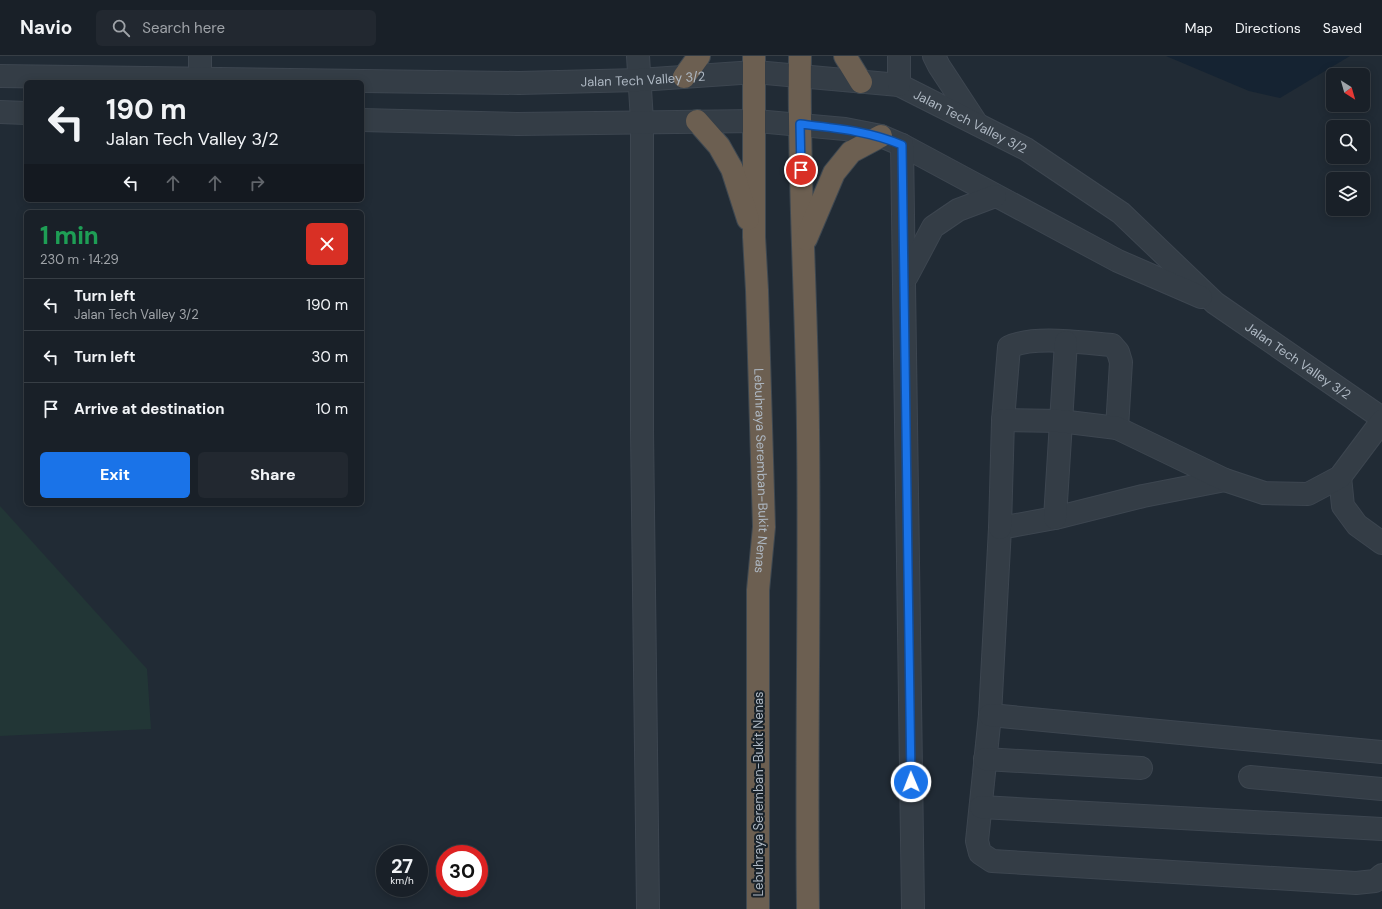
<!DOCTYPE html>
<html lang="en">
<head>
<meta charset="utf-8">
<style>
  body { margin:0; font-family:"DM Sans",sans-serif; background:#222830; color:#f1f3f6; height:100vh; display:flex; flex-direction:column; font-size:15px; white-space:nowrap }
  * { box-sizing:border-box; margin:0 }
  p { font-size:13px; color:#9fa3a8 }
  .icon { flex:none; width:22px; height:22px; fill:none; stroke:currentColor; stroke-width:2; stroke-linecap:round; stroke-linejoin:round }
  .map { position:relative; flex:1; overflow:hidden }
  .sheet { position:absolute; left:24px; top:154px; width:340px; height:296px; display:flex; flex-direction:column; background:#192028; border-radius:6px; box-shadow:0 2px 10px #0003,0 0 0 1px #373e45 }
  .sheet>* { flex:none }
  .hud { position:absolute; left:24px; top:24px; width:340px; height:122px; border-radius:6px; box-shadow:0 2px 10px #0003,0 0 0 1px #373e45; background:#192028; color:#f1f3f6; overflow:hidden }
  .needle { width:26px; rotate:143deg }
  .tools { position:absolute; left:1326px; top:12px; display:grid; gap:8px }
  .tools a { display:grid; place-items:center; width:44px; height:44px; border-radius:6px; background:#192028; box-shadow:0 2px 10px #0003,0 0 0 1px #373e45; font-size:20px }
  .speed { position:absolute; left:376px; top:789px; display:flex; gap:8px; font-size:20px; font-weight:700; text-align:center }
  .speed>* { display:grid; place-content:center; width:52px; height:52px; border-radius:50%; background:#192028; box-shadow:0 2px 10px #0003,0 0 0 1px #373e45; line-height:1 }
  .speed small { font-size:10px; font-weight:400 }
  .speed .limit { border:6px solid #d22; background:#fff; color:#111 }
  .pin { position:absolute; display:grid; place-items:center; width:34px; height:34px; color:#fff; margin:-17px; border:2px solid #fff; border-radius:50%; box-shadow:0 1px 4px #0007 }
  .me { position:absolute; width:44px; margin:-22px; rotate:359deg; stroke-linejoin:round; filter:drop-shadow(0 0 3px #0008) }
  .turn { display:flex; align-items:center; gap:14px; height:84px; padding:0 16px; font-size:18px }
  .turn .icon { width:52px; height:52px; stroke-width:2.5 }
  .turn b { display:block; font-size:28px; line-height:34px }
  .lanes { display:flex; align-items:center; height:38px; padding:0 16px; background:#0003; justify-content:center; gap:20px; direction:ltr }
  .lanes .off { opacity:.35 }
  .round { display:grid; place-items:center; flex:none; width:42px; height:42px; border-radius:6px; background:#222830 }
  .head { display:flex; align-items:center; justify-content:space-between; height:68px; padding:0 16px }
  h1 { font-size:24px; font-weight:800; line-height:30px; color:#1e9e55 }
  .cta { display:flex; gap:8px; margin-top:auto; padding:8px 16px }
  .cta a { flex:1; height:46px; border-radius:6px; background:#1a73e8; color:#fff; font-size:16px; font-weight:800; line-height:46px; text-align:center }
  .cta a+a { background:#222830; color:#f1f3f6 }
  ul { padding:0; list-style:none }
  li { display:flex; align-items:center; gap:12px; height:52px; padding:0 16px; border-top:1px solid #373e45 }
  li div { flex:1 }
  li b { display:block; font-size:15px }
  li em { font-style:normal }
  header { display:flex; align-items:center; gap:24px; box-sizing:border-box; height:56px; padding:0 20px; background:#192028; border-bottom:1px solid #373e45 }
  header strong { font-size:19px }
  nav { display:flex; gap:22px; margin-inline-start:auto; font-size:14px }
  .search { width:280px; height:36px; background:#222830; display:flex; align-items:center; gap:10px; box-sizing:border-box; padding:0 14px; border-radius:6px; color:#9fa3a8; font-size:15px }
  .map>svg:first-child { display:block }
  .green { fill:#223636 }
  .water { fill:#152332 }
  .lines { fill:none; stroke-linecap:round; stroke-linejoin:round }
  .minor-casing { stroke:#3d4650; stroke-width:24 }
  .highway-casing { stroke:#3e4851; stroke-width:24 }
  .minor { stroke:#343d46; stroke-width:22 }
  .highway { stroke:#6c5f51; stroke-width:22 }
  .route-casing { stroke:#114b97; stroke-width:10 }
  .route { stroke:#1a73e8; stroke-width:7 }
  .labels { text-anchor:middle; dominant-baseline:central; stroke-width:4; stroke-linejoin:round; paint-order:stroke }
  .street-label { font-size:13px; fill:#aeb8c3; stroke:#19222a }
</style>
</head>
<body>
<header>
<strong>Navio</strong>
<div class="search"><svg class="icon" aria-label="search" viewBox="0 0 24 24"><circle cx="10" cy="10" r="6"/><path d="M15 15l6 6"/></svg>Search here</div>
<nav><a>Map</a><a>Directions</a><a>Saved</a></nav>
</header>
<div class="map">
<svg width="1382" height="853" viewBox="0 0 1382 853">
  <rect width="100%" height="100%" fill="#212b35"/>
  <path class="green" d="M0,450L147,613L151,673L0,680Z"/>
  <path class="water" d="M1166,0H1350L1280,42L1249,35Z"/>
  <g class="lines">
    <g class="minor-casing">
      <g id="minor">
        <path d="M200,0V22"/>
        <path d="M638,0L642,65V375L648,853"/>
        <path d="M934,0L939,10L977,68"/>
        <path id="s1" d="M0,20L519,27L639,24L755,16L899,29L1026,93L1121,157L1215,247L1382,362"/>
        <path d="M899,29V0"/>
        <path d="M0,56L26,57"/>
        <path d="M362,64L517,68L756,65L845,73L881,80L902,89L1118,205L1201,241"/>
        <path d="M902,89L913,853"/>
        <path d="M907,220L933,171L958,154L995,140"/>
        <path d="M1003,364L1009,291C1034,279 1084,287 1112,289L1118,296L1121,306L1117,372"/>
        <path d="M1340,421L1343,450L1357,469L1382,487"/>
        <path d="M1225,424L1143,440L1055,462L1000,472L990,659L977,785L980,797L992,805L1356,827L1375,825L1382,819"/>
        <path d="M1055,462L1066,286"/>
        <path d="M1000,472L1003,364L1060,365L1117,372L1225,424L1264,437L1308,438L1340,421L1382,365"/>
        <path d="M990,659L1382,696"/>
        <path d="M985,703L1141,712"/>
        <path d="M1250,721L1382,733"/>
        <path d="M981,751L1382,773"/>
      </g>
    </g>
    <g class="highway-casing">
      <g id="highway">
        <path id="s2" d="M754,0V181L757,234L764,471L758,534V853"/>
        <path d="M800,0C798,124 807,249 808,373C810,533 806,693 808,853"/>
        <path d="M845,0L861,26"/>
        <path d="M684,21L699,0"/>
        <path d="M697,65L719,90L732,113L748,163"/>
        <path d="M806,183L834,117L851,96L881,80"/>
      </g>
    </g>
    <use href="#minor" class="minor"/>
    <use href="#highway" class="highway"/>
  </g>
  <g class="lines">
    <g class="route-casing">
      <path id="route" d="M801,114L800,68C835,72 869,75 902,89L911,726"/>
    </g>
    <use href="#route" class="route"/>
  </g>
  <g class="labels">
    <g class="street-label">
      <text stroke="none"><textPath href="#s1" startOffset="643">Jalan Tech Valley 3/2</textPath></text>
      <text stroke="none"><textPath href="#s1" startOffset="980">Jalan Tech Valley 3/2</textPath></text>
      <text stroke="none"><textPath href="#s1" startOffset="1388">Jalan Tech Valley 3/2</textPath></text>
      <text stroke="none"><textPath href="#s2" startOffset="415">Lebuhraya Seremban-Bukit Nenas</textPath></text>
      <text transform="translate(758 738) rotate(-90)">Lebuhraya Seremban-Bukit Nenas</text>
    </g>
  </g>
</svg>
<div class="tools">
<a><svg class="needle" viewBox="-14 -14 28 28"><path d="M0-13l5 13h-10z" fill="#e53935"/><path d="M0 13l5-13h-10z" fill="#9fa3a8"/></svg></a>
<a><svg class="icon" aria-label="search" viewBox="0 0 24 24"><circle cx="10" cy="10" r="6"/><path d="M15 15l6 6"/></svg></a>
<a><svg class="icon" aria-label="layers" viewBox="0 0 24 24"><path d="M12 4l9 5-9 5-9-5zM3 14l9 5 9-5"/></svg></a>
</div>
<div class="speed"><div>27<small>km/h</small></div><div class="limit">30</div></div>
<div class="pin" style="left:801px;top:114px;background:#d93025"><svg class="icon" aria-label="arrive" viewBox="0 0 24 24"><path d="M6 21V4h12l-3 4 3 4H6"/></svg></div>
<svg class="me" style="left:911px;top:726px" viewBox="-20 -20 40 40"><circle r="17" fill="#1a73e8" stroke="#fff" stroke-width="3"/><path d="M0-11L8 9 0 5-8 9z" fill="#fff"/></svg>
<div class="hud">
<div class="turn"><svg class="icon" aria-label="left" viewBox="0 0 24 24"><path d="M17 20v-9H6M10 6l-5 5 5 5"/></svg><div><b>190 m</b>Jalan Tech Valley 3/2</div></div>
<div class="lanes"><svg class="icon" aria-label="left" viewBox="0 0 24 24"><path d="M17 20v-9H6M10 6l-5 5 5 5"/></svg><svg class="icon off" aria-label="ahead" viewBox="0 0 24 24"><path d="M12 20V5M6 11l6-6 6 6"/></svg><svg class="icon off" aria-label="ahead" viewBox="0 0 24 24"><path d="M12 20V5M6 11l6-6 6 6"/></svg><svg class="icon off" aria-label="right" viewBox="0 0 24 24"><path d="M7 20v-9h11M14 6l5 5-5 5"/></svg></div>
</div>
<section class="sheet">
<div class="head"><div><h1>1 min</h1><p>230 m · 14:29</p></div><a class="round" style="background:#d93025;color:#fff"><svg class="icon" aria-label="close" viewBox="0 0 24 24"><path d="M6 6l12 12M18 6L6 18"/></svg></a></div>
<ul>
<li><svg class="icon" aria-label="left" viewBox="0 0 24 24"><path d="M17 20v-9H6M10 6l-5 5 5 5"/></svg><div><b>Turn left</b><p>Jalan Tech Valley 3/2</p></div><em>190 m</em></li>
<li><svg class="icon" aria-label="left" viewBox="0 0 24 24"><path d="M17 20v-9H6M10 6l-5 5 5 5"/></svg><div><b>Turn left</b></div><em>30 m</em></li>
<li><svg class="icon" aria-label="arrive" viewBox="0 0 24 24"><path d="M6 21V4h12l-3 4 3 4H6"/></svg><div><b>Arrive at destination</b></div><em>10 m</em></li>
</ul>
<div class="cta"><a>Exit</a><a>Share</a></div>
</section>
</div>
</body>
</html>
